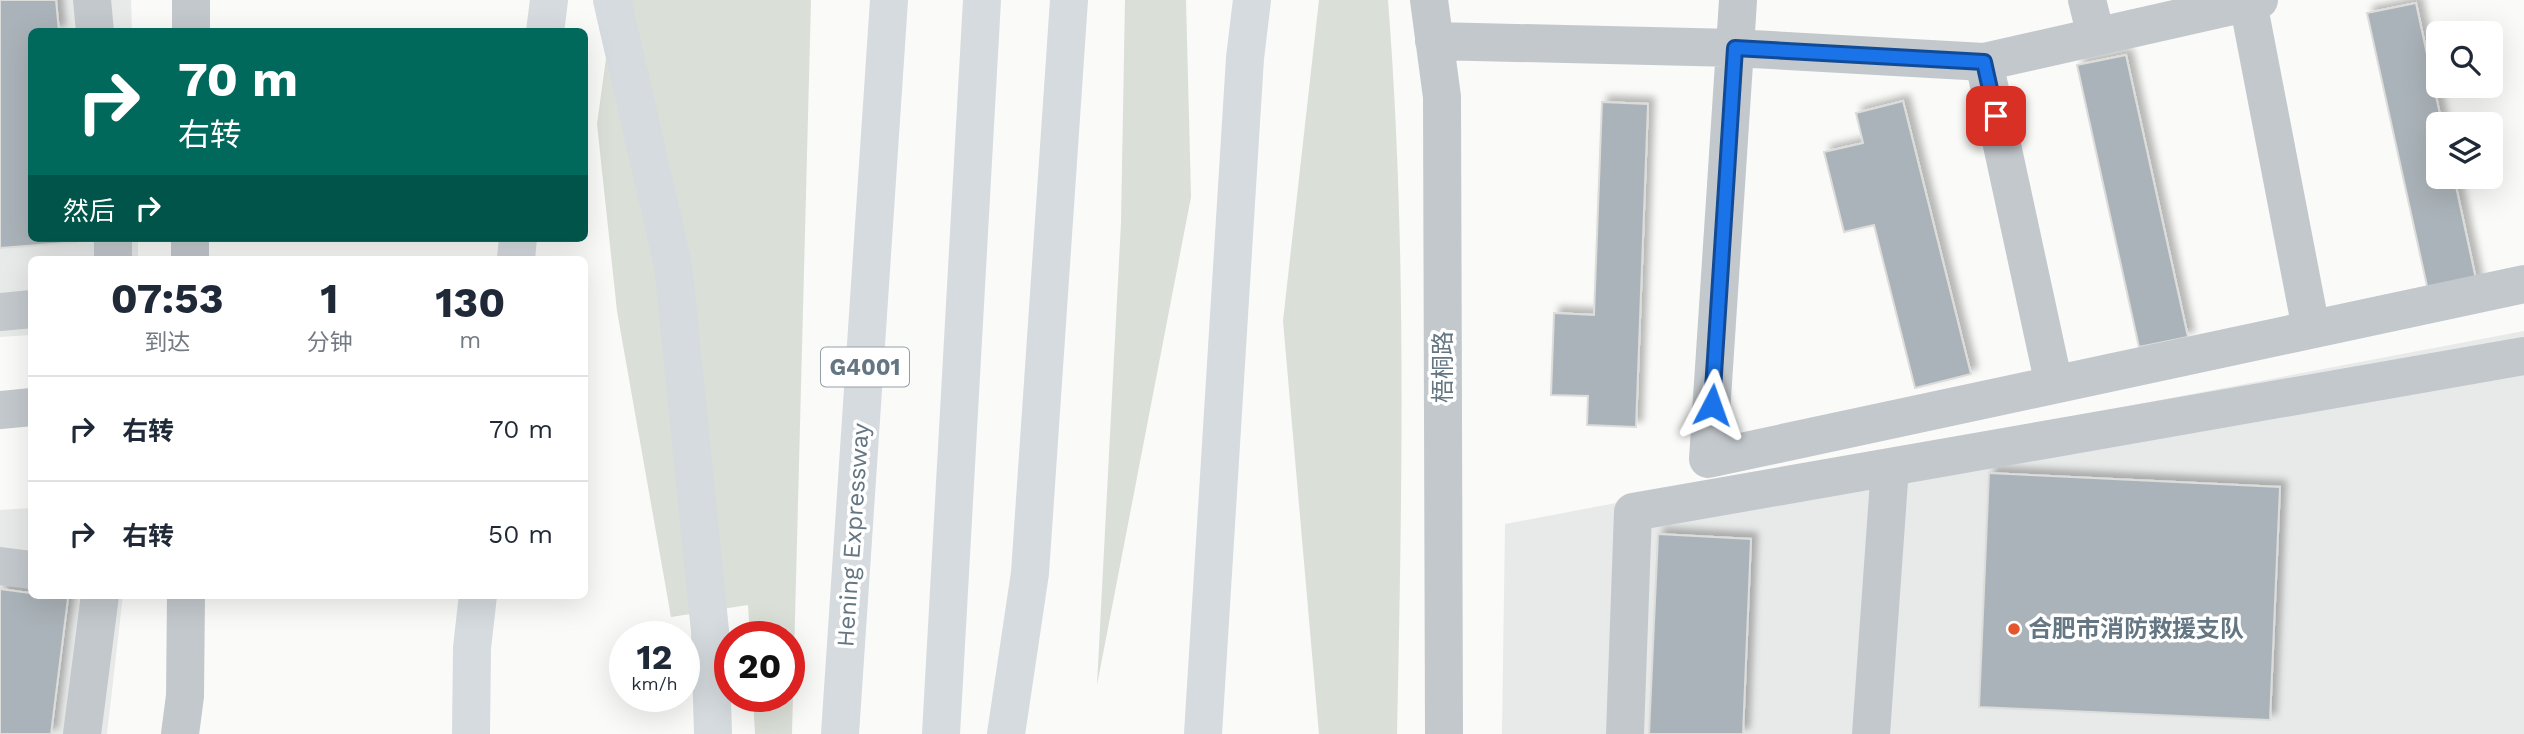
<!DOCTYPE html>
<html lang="zh">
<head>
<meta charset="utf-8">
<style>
  body { margin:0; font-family:"Work Sans","Noto Sans SC",sans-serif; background:#f6f6f7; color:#1f2937; height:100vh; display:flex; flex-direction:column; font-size:26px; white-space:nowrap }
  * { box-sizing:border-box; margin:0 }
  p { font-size:23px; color:#747a83 }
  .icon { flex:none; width:38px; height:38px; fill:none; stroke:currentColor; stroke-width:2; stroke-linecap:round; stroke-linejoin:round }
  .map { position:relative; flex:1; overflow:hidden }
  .panel { position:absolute; left:28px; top:256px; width:560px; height:343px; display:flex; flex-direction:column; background:#fff; border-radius:10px; box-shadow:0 7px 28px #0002 }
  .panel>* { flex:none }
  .guide { position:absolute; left:28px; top:28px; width:560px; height:214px; border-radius:10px; box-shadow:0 7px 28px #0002; background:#00695c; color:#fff; overflow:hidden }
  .buttons { position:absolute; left:2426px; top:21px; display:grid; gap:14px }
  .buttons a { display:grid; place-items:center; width:77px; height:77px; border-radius:10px; background:#fff; box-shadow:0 7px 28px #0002; font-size:35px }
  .speed { position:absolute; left:609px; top:621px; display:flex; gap:14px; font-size:35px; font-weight:700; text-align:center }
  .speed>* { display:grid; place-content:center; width:91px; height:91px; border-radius:50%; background:#fff; box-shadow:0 7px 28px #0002; line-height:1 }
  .speed small { font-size:18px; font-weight:400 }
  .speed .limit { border:10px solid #d22; background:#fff; color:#111 }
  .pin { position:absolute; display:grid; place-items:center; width:60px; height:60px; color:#fff; margin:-30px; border-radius:14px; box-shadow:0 4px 10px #0006 }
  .me { position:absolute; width:77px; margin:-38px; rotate:4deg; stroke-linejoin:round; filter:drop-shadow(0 0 5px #0008) }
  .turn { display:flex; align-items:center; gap:24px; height:147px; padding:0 35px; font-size:32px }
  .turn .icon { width:91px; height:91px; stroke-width:2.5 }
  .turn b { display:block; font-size:49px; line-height:60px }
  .then { display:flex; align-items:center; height:66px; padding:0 35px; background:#0003; gap:14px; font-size:26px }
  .eta { display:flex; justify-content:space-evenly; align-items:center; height:119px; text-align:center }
  .eta b { font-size:42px; font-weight:700; line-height:49px }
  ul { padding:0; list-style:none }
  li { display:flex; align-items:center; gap:21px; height:105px; padding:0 35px; border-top:2px solid #e0e1e3 }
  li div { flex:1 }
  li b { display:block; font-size:26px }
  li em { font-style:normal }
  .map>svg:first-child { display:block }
  .built { fill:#e8e9e9 }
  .green { fill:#dadfd7 }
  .building { fill:#aab3b9; stroke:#dcdcda; stroke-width:2; filter:url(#shadow) }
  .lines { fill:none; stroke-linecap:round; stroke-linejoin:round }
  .minor { stroke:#c3c8cc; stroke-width:38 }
  .highway { stroke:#d6dbdf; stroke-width:38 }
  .route-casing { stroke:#114b97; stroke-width:18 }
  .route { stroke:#1a73e8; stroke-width:12 }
  .poi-dot { fill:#e4572e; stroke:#fff; stroke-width:2.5 }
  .labels { text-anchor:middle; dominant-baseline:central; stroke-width:7; stroke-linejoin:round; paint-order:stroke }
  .shield { fill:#fff; stroke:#939fa8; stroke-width:2 }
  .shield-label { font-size:23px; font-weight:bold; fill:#657683 }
  .street-label { font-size:24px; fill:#657683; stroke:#fff }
  .poi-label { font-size:24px; font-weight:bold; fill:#657683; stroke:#fff; text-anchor:start }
</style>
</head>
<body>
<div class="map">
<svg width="2524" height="734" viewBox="0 0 2524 734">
  <defs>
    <filter id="shadow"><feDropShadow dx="6" dy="-6" stdDeviation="3.5" flood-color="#0004"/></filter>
  </defs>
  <rect width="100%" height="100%" fill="#fafaf8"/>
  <path class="built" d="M0,0H131L132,31L32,32V238H138V259H32L31,335L0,337Z
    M2524,331V734H1502L1505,524Z
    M31,508L32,595H123L107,734H0V510Z"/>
  <path class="green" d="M614,0H811L792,734H755L753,697L789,696V637H750L748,605L671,617L617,311L597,124Z
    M1125,0H1186L1191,197L1097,685L1121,223Z
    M1319,0H1388C1407,243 1402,490 1397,734H1319L1283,321Z"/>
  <path class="building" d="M0,0H56L59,32H32V238H76L77,242L0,248Z
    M2416,3L2442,124H2438V177H2454L2477,284L2429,295L2367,13Z
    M2126,55L2188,337L2139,347L2077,65Z
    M1903,101L1971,374L1915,388L1874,225L1844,232L1824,152L1863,143L1856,113Z
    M1602,102L1648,104L1636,427L1587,425L1588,396L1551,395L1554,313L1594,315Z
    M1989,473L2280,487L2270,720L1979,707Z
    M1658,534L1751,539L1743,734H1649Z
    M0,589L68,598L51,734H0Z"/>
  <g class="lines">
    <path class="minor" d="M92,0L95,32
      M1429,0L1442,97L1444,734
      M1738,0L1735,48L1984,62L2259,0
      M2087,0L2096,36
      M2248,2L2311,329
      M191,32V0
      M1434,41L1735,48L1708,459L2524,284
      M1984,62L2054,385
      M113,259V238
      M190,259V238
      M0,312L32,309
      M0,410L32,407
      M1890,467L2524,356
      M0,566L32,570
      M82,734L100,595
      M180,734L185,696L186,595
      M1625,734L1633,512L1890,467L1871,734"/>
    <path class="highway" d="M612,0L673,265L710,631L713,734
      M545,32L549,0
      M516,259L518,238
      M471,734L472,648L478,595
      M840,734L889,0
      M941,734L982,0
      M1006,734L1030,573L1069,0
      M1203,734L1245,58L1252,0"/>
  </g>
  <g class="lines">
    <g class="route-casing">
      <path id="route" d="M1712,405L1735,48L1984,62L1996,116"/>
    </g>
    <use href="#route" class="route"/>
  </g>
  <circle class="poi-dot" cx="2014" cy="629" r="7"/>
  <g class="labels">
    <rect class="shield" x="821" y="347.5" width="88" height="39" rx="5"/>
    <g class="shield-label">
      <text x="865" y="367">G4001</text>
    </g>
    <g class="street-label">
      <text transform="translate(1443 367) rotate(-90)">梧桐路</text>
      <text transform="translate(853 535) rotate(-86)">Hening Expressway</text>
    </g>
    <g class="poi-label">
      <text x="2028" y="629">合肥市消防救援支队</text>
    </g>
  </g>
</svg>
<div class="buttons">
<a><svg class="icon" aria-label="search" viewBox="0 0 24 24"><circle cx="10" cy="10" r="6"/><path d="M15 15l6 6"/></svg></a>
<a><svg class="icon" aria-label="layers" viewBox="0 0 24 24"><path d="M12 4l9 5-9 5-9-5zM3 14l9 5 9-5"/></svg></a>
</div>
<div class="speed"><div>12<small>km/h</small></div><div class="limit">20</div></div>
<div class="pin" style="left:1996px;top:116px;background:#d93025"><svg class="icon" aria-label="arrive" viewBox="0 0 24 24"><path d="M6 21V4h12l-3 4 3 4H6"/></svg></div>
<svg class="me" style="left:1712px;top:405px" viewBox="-20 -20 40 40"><path d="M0-17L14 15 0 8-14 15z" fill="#1a73e8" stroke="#fff" stroke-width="4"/></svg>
<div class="guide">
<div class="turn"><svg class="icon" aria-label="right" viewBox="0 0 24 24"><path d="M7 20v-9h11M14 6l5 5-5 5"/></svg><div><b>70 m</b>右转</div></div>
<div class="then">然后<svg class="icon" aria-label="right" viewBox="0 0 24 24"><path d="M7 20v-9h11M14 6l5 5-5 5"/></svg></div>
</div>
<section class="panel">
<div class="eta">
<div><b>07:53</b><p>到达</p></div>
<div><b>1</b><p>分钟</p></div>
<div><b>130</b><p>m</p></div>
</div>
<ul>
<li><svg class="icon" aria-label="right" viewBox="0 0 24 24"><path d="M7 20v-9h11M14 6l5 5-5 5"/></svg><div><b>右转</b></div><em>70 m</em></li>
<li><svg class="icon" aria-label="right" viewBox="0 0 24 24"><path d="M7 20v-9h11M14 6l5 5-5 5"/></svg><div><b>右转</b></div><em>50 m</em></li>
</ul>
</section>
</div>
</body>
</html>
